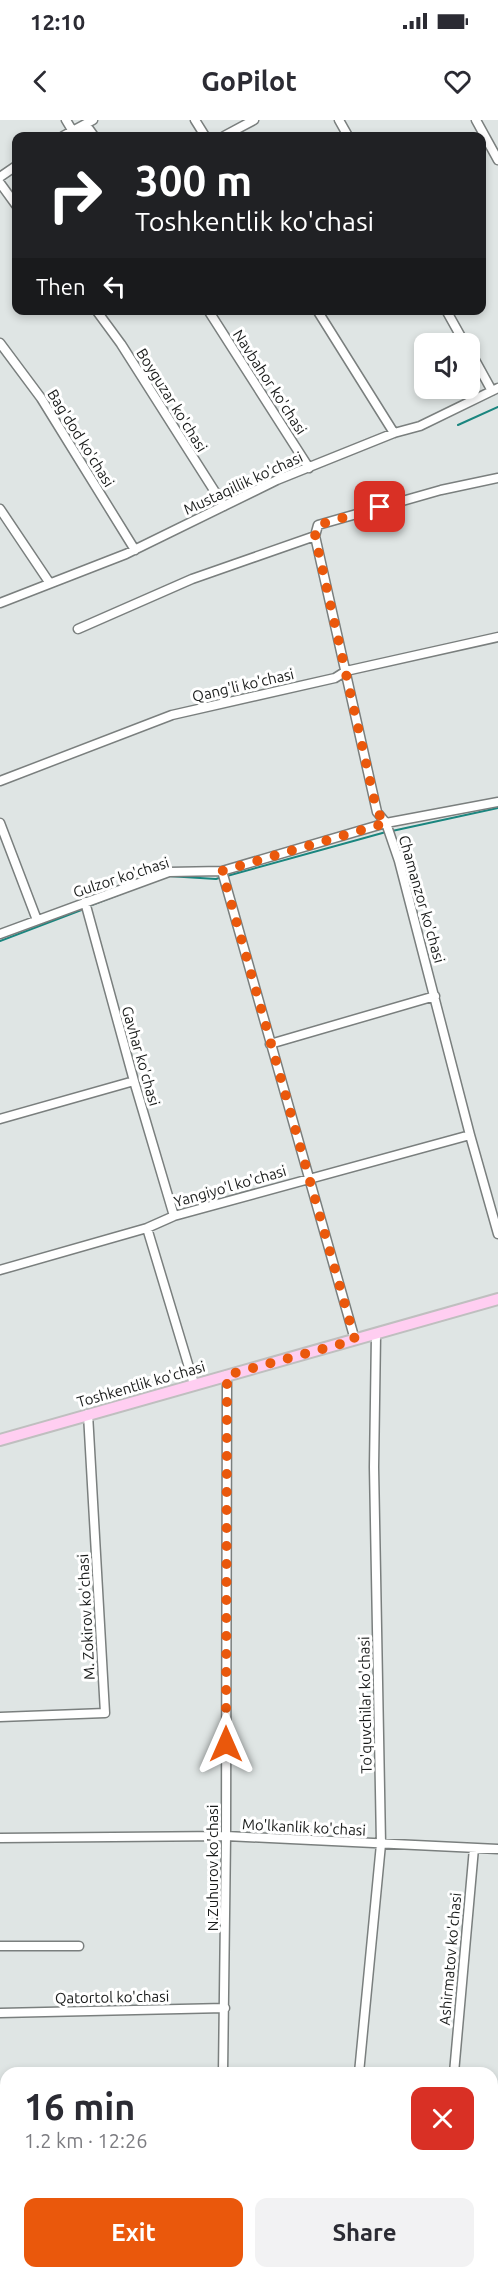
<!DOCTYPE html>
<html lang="en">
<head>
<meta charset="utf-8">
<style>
  body { margin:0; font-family:Ubuntu,sans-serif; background:#f2f2f3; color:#2b2b33; height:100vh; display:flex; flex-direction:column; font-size:22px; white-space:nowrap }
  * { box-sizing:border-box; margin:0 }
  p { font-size:20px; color:#7c7c81 }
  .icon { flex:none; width:33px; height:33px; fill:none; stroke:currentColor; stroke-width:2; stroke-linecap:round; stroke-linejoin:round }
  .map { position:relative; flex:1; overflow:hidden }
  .details { position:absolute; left:0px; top:1947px; width:498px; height:212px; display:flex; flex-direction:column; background:#fff; border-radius:18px 18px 0 0; box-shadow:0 3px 9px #0003 }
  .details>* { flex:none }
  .banner { position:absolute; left:12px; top:12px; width:474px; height:183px; border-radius:12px; box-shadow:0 3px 9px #0003; background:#202124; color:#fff; overflow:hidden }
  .controls { position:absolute; left:414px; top:213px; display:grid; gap:12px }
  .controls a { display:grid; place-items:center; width:66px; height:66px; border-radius:12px; background:#fff; box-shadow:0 3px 9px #0003; font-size:30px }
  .pin { position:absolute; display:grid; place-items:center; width:51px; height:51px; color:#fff; margin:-26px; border-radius:12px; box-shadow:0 3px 9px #0006 }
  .me { position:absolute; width:66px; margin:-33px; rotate:0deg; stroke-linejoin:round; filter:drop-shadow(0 0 4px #0008) }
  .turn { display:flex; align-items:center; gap:21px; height:126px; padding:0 24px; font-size:27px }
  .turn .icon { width:78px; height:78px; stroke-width:2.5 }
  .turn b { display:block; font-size:42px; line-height:51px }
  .then { display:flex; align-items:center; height:57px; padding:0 24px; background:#0003; gap:12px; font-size:22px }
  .round { display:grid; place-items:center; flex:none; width:63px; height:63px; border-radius:12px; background:#f2f2f3 }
  .summary { display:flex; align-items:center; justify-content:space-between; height:102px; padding:0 24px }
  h1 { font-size:36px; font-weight:700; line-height:45px }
  .primary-button { display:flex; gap:12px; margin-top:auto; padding:12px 24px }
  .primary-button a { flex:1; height:69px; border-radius:12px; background:#ea580c; color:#fff; font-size:24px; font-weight:700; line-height:69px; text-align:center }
  .primary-button a+a { background:#f2f2f3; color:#2b2b33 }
  .status { display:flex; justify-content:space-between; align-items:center; height:42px; padding:0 30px; background:#fff; direction:ltr }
  .status svg { height:16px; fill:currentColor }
  header { display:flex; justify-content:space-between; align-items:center; height:78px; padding:0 24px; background:#fff; font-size:27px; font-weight:700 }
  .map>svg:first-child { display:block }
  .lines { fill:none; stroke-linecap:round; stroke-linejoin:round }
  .stream { stroke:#1a867f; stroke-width:2 }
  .minor-casing { stroke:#7a7f7e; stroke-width:11 }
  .major-casing { stroke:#bfbfbf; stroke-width:14 }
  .minor { stroke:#fff; stroke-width:8 }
  .major { stroke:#ffcef1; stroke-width:10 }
  .route { stroke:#ea580c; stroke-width:10; stroke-dasharray:0 18 }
  .labels { text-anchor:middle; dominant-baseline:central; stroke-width:6; stroke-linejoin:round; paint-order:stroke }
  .street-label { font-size:15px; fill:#191b1a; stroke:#fff }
</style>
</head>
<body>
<div class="status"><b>12:10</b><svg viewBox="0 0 49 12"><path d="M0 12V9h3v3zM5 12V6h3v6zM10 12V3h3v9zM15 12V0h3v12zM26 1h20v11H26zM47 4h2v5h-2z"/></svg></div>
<header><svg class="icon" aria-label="back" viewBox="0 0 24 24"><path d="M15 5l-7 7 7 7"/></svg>GoPilot<svg class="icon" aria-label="heart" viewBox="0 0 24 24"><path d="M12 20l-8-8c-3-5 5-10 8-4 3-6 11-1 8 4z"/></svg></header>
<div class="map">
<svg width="498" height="2158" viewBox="0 0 498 2158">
  <rect width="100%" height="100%" fill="#dfe5e4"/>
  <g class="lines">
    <path class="stream" d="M458,305L498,287
      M392,711L498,688
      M168,756L216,759L222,757
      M227,756L386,712
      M89,786L123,773
      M0,821L84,789"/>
    <g class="minor-casing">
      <path id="minor" d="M66,0L72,10L89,9L94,16
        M195,0L205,16
        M339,0L348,16
        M476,0L498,40
        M63,16L93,0
        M224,16L254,0
        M0,57L16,46
        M0,63L16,85
        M96,190L121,224L224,386
        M208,190L309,348
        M317,190L394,313
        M446,190L465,224
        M0,223L41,278L135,430
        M470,231L492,271
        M0,389L49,462
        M315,416L377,692L386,703L399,741L470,1015L498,1114
        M0,483L126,434L277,360L394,313L420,306L498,268
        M78,509L192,459L315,416L318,405L441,370L498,358
        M0,661L172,595L335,558L346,551L498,517
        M0,703L37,800
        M222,751L355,1220
        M85,782L134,961L174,1096
        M0,814L169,752L222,751L386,703L498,682
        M270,924L435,876
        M0,999L134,961
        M147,1108L194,1264
        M0,1150L147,1108L174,1096L470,1015
        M0,1597L105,1593L88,1294
        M0,1718L226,1716L498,1729
        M0,1826H79
        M0,1893L225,1888
        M223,1953L226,1716L227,1255
        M359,1953L381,1724L374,1347L376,1215
        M454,1953L474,1728
        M492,2019H498
        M0,2024H6
        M50,2158V2152
        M198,2158L201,2152
        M330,2158L332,2152"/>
    </g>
    <g class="major-casing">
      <path id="major" d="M0,1320L498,1179"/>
    </g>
    <use href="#minor" class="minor"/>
    <use href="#major" class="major"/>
  </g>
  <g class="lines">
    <path class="route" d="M226,1624L227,1255L355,1220L222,751L386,703L377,692L315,416L318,405L380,387"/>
  </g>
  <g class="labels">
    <g class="street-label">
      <text transform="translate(270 262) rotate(57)">Navbahor ko'chasi</text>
      <text transform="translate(172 280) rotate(58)">Boyguzar ko'chasi</text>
      <text transform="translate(81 318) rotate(58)">Bag'dod ko'chasi</text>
      <text transform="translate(243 363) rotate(-25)">Mustaqillik ko'chasi</text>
      <text transform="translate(243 565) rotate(-13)">Qang'li ko'chasi</text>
      <text transform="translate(121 757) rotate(-18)">Gulzor ko'chasi</text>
      <text transform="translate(422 779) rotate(74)">Chamanzor ko'chasi</text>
      <text transform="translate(141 936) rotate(74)">Gavhar ko'chasi</text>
      <text transform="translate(230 1066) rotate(-16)">Yangiyo'l ko'chasi</text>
      <text transform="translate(141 1264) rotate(-16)">Toshkentlik ko'chasi</text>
      <text transform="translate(86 1497) rotate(-93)">M. Zokirov ko'chasi</text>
      <text transform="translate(365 1585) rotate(-91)">To'quvchilar ko'chasi</text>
      <text transform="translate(304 1707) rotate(3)">Mo'lkanlik ko'chasi</text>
      <text transform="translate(212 1748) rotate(-90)">N.Zuhurov ko'chasi</text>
      <text transform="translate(450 1839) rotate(-85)">Ashirmatov ko'chasi</text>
      <text transform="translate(112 1877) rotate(-1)">Qatortol ko'chasi</text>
    </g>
  </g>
</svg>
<div class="controls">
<a><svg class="icon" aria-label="sound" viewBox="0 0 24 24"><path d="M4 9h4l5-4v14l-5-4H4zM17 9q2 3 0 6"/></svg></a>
</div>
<div class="pin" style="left:380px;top:387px;background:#d93025"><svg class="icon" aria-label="arrive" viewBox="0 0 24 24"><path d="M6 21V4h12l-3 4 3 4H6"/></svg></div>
<svg class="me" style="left:226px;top:1624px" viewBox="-20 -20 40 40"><path d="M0-17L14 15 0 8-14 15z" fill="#ea580c" stroke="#fff" stroke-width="4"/></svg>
<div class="banner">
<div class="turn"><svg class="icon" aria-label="right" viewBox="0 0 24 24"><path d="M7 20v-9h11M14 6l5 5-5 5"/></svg><div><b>300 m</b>Toshkentlik ko'chasi</div></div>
<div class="then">Then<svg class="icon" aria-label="left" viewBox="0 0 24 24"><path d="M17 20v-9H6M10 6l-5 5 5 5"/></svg></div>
</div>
<section class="details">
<div class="summary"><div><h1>16 min</h1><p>1.2 km · 12:26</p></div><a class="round" style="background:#d93025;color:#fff"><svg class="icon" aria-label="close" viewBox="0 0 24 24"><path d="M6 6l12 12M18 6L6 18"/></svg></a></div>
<div class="primary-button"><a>Exit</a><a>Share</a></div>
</section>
</div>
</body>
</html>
